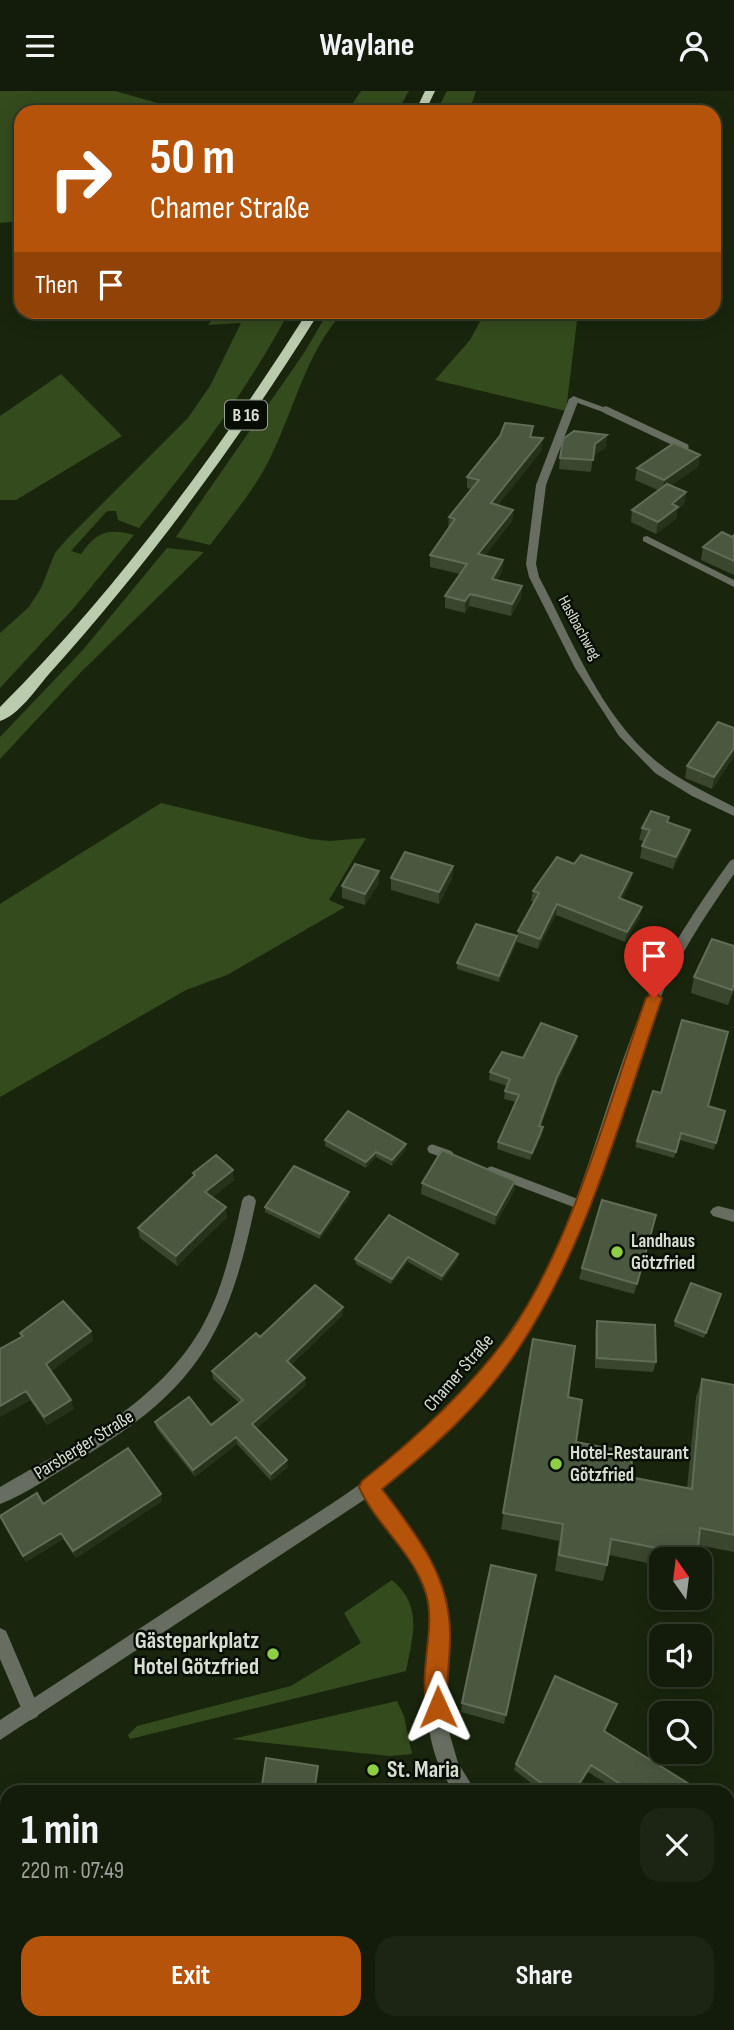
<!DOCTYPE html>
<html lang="en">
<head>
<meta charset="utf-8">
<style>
  body { margin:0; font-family:"Sofia Sans Condensed",sans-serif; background:#1c2513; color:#f1f3f6; height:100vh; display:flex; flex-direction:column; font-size:26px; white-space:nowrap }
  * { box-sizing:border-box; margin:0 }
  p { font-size:23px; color:#9da19c }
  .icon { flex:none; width:38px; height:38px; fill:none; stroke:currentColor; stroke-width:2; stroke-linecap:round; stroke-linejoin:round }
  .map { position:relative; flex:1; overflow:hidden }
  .sheet { position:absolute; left:0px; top:1694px; width:735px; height:245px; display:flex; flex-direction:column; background:#131c0a; border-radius:21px 21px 0 0; box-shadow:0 4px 18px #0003,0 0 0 2px #323a2b }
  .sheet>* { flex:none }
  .hud { position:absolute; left:14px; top:14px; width:707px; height:214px; border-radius:21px; box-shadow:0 4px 18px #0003,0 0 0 2px #323a2b; background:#b45309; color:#fff; overflow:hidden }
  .needle { width:46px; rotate:346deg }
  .fabs { position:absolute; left:649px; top:1456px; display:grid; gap:14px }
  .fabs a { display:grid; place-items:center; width:63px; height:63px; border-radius:14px; background:#131c0a; box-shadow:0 4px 18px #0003,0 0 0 2px #323a2b; font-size:35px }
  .pin { position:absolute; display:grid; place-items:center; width:60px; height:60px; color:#fff; margin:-72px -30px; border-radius:50% 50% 50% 0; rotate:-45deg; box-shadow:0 0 7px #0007 }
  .pin .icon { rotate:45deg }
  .me { position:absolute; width:77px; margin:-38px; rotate:359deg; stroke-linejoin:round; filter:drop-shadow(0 0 5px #0008) }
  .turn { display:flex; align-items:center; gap:24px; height:147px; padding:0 21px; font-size:32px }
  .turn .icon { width:91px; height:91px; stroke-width:2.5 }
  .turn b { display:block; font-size:49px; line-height:60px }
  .then { display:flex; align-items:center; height:66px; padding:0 21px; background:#0003; gap:14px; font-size:26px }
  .round { display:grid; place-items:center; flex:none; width:74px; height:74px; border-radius:21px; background:#1c2513 }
  .overview { display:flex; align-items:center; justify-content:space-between; height:119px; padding:0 21px }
  h1 { font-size:42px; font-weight:700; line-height:52px }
  .button { display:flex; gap:14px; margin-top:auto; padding:14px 21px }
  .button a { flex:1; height:80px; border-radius:21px; background:#b45309; color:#fff; font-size:28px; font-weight:700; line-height:80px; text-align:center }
  .button a+a { background:#1c2513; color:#f1f3f6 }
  header { display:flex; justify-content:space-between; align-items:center; height:91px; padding:0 21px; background:#131c0a; font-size:32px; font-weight:700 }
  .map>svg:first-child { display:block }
  .green { fill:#344c1d }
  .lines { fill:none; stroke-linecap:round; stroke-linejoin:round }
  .service-far2 { stroke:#676e61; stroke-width:5 }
  .service-far1 { stroke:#676e61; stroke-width:7 }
  .service { stroke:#676e61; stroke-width:9 }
  .minor { fill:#676e61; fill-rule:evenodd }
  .tertiary { fill:#676e61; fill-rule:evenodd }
  .trunk { fill:#bbcbae; fill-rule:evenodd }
  .wall { fill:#3a472e }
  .shaded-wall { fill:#26331a }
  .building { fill:#4b5840; stroke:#616d56; stroke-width:2 }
  .route { fill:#b45309; stroke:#753606; stroke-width:2 }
  .poi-dot { fill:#8dce44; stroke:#080d04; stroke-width:2.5 }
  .labels { text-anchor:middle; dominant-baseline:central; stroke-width:5; stroke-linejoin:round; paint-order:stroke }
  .far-street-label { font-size:16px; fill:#d7e0d0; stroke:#080d04 }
  .shield { fill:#080d04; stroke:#99a193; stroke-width:2 }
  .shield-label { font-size:18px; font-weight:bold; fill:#d7e0d0 }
  .poi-label { font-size:19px; font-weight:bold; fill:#d7e0d0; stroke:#080d04; text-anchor:start }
  .street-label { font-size:19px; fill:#d7e0d0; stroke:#080d04 }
  .near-poi-label { font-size:23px; font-weight:bold; fill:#d7e0d0; stroke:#080d04; text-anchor:end }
</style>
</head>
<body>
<header><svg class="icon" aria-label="menu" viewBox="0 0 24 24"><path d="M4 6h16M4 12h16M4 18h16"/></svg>Waylane<svg class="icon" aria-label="person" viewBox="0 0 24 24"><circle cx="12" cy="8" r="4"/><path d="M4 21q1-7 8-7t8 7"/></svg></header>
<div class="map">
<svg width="734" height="1939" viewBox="0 0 734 1939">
  <rect width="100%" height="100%" fill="#19260d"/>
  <path class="green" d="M0,0H115L189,21H21V130L0,132Z
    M361,0H409L397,21H347Z
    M447,0H476L469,21H436Z
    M289,221C247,299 196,368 139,437L118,429L116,420H107L71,460L81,463C97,441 107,437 134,444L73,518L0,597V542L29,516L41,497L55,462L67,448L188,327L210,295L241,232L208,234L217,222Z
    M328,221H343C306,262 295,316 271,365C256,397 231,426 210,454L176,446L304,262Z
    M485,221H578L566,320L435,289L470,249Z
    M61,283L122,345L16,409H0V325Z
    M167,457L204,461L80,582L0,668V646L82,560Z
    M161,712L310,748L330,750L366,747L329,809L345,816L227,884L186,899L0,1006V813Z
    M392,1489C423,1515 413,1544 406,1580L130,1648L128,1644L137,1635L291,1595L361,1552L344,1522Z
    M397,1610L404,1625L412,1663L389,1665L232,1648Z"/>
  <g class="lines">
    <path class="service-far2" d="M574,308L610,321"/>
    <path class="service-far1" d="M606,319L685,356"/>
    <path class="service" d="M432,1058L449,1064
      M491,1080L581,1114"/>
    <path class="minor" d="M574,305L579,308L546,394L536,473L539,486C572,548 600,624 656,670C679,689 707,702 734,716V725L692,705L655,682L619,645L575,577L529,486L526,473L536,394L569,308Z
      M647,445L734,489V496L643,450V446Z
      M249,1104L254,1106L256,1110C228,1246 196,1300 75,1371C51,1385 26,1403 0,1413V1396C76,1352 161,1312 204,1232C224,1195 233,1151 242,1110L244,1106Z
      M718,1115L734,1119V1131L713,1125L710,1121L713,1117Z
      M0,1537L6,1540L40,1620L37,1626L31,1629L25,1626L0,1568Z
      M366,1932H386L384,1939H364Z"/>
    <path class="tertiary" d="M734,768V783C705,825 676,868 657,915C617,1013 597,1119 545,1212C504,1285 444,1344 380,1397L425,1458L442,1494L447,1510L449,1531L445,1584L448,1637L458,1672L476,1701H455C428,1669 424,1617 427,1577C429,1556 434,1534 430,1513C422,1472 391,1439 367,1407L0,1649V1629C77,1579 154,1528 230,1478C274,1449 320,1422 363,1391C430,1341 494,1274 535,1200C584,1111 604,1010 643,916C665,863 697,816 730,770Z
      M728,1880L734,1882V1904L728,1902Z"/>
    <path class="trunk" d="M425,0H435L425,21H415Z
      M308,220H320C240,348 150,471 49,583C37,597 18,625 0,630V616C116,500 220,359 308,220Z"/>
  </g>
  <path class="wall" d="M533,335L532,346L542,359L498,414L513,419L512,430L485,464L503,469L502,480L497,489L521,507L511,525L469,515L465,522L445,517V505L460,483L430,476V464L448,437L449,426L471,398L467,397V386Z
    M606,356L593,365L591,381L559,378L560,367Z
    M700,364L698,376L671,394L686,401L684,413L677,419L676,428L656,443L631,431L632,419L658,399L635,389L637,377Z
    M734,444V484L701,469L703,456L732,446Z
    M734,637V665L712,698L685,687L687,675Z
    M668,732L687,750L673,778L640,767L642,755L644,750L639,749L642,737Z
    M574,773L632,782L630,792L622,808L640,826L625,851L556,824L538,858L517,851L499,891L457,878V872L517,845L518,840L534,811L531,810L533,800Z
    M453,775L452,787L439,813L391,799V787Z
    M379,792L365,814L342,807V795Z
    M734,855V898L728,914L691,902L694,886Z
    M577,945L576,952L556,994L541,1035L542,1044L530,1069L497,1058L498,1051L516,1011L504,1008L505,1000L507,995L489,989L490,981Z
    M708,1015L725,1020L714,1059L680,1049L674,1067L635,1056L637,1050Z
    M325,1049L406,1058L392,1075L376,1066L366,1077L325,1055Z
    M193,1082L234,1089L212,1106L227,1126L177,1175L140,1147L138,1137L193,1085Z
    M515,1090L514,1100L495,1134L421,1103L422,1092Z
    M349,1101V1106L320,1148L265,1121V1116Z
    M656,1124L634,1203L579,1188L582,1177Z
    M458,1163V1168L442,1190L408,1171L391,1193L356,1173L355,1168Z
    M721,1203L704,1247L674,1235L675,1230Z
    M343,1224L291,1274L306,1294L257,1337L288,1376L271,1390L237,1353L195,1386L157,1338L155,1331L211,1334L239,1312L213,1288L212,1280L260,1246Z
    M597,1230L656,1271L653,1281L595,1277V1240Z
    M91,1240L93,1249L51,1280L74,1318L47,1334L30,1309L0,1326L21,1246L20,1242Z
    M533,1248L568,1306L576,1351L630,1386L687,1397L696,1306L702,1288L734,1294V1461L698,1454L696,1468H662V1475L609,1464L607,1474L603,1490L555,1480L559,1450L501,1438Z
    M162,1410L76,1467L63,1448L26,1471L0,1425L43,1413Z
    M536,1484L504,1633L461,1621L462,1612Z
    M617,1613L604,1640L702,1701H620L588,1681L576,1701H543L514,1679L516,1673Z
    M552,1932H593L589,1939H562Z"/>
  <path class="shaded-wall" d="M607,344L606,356L593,365L595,353Z
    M543,347L542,359L490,424L491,412Z
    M700,364L698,376L662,401L664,389Z
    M686,401L684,413L677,419L676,428L656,443L658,431L672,413Z
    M513,419L512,430L478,474V463Z
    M503,469L502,480L491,500L492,488Z
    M522,495L521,507L511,525L512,513Z
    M470,503L469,515L465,522V510Z
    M734,657V665L712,698L714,686Z
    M690,739L687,750L673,778L676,766Z
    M453,775L452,787L439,813V801Z
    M379,780V792L365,814V803Z
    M632,782L630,792L617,817L619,807Z
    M557,813L556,824L538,858L540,848Z
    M642,816L640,826L625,851L627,841Z
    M517,845V851L499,891V885Z
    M577,945L576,952L556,994L538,1043L539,1035L557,986Z
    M543,1036L542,1044L530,1069L532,1062Z
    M406,1053V1058L392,1075V1069Z
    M376,1061V1066L366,1077V1071Z
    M233,1079L234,1089L207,1111L205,1101Z
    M515,1090L514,1100L495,1134L496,1124Z
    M349,1101V1106L320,1148V1143Z
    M226,1116L227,1126L177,1175L176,1165Z
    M458,1163V1168L442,1190V1185Z
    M408,1166V1171L391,1193L392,1188Z
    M343,1216V1224L287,1278V1270Z
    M91,1240L93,1249L49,1282L46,1273Z
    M305,1287L306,1294L253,1340L252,1333Z
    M26,1300L30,1309L0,1326V1315Z
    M71,1309L74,1318L47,1334L44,1326Z
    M236,1346L237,1353L195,1386L193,1379Z
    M287,1369L288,1376L271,1390V1383Z
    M161,1403L162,1410L76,1467L73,1460Z
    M61,1442L63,1448L26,1471L23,1465Z
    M591,1674L588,1681L576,1701H574Z
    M318,1675V1682L315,1701H314Z"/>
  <path class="building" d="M505,332L533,335L530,346L543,347L491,412L513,419L478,463L503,469L492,488L522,495L512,513L470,503L465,510L445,505L467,473L430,464L455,428L449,426L479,389L467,386L500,345Z
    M574,340L607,344L595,353L593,369L560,367L563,348Z
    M674,352L700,364L664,389L637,377Z
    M667,393L686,401L672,413L678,416L658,431L632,419Z
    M722,441L732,446L734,444V470L703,456Z
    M718,631L734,637V657L714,686L687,675Z
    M651,720L669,726L667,731L690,739L676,766L642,755L650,739L642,737Z
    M405,761L453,775L439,801L391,787Z
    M581,764L632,782L619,807L642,816L627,841L557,813L540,848L518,840L539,802L533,800L557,766L574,773Z
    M355,773L379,780L365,803L342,795Z
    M476,833L517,845L499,885L457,872Z
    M712,848L734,855V893L732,899L694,886Z
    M682,929L728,941L708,1015L725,1020L716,1052L681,1042L676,1061L637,1050L653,1000L661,1002Z
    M541,932L577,945L557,986L539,1035L543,1036L532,1062L498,1051L519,1004L505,1000L510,988L490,981L502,961L523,967Z
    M348,1020L406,1053L392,1069L376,1061L366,1071L325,1049Z
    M442,1059L515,1090L496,1124L422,1092Z
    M216,1064L233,1079L205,1101L226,1116L176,1165L138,1137L195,1084L193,1082Z
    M294,1075L349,1101L320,1143L265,1116Z
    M602,1109L656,1124L637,1193L582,1177Z
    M389,1124L458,1163L442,1185L408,1166L392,1188L355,1168Z
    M691,1192L721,1203L706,1242L675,1230Z
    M315,1194L343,1216L287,1270L305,1287L252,1333L287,1369L271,1383L236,1346L193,1379L155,1331L189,1306L211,1334L243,1309L212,1280L256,1242L260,1246Z
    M63,1210L91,1240L46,1273L71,1309L44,1326L26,1300L0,1315V1258L23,1245L20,1242Z
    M597,1230L655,1234L656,1271L597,1267Z
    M533,1248L575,1255L568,1306L582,1309L576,1351L633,1362L630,1386L692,1398L702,1288L734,1294V1444L700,1437L697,1465L611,1448L607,1474L559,1464L563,1433L503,1422Z
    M128,1357L161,1403L73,1460L61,1442L23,1465L0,1425L37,1402L43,1413Z
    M491,1474L536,1484L506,1624L462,1612Z
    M555,1585L617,1613L604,1640L702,1701H633L591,1674L574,1701H553L516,1673Z
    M266,1667L318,1675L314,1701H261Z
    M90,1932H176V1939H90Z
    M247,1932H318L319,1939H248Z
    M564,1932H593L589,1939H573Z"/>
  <path class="route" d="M654,901L662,907C621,1025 588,1152 519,1257C483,1312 433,1357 382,1398C415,1442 449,1483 450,1541C451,1566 445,1590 448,1616L445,1623L438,1626L430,1623C416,1589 434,1547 428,1511C419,1465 377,1437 359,1396L362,1390C415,1348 464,1303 505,1249C571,1158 608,1014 646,907Z"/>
  <g class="poi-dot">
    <circle cx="617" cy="1161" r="7"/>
    <circle cx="556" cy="1373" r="7"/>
    <circle cx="273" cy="1563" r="7"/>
    <circle cx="373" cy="1679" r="7"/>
  </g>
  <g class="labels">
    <g class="far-street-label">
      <text transform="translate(579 537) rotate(61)">Haslbachweg</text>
    </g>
    <rect class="shield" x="225" y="309.5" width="42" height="29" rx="5"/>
    <g class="shield-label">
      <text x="246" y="324">B 16</text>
    </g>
    <g class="poi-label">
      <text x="631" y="1150">Landhaus<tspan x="631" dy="22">Götzfried</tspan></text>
      <text x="570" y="1362">Hotel-Restaurant<tspan x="570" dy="22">Götzfried</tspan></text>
    </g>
    <g class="street-label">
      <text transform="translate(459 1282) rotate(-49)">Chamer Straße</text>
      <text transform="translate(84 1354) rotate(-32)">Parsberger Straße</text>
    </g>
    <g class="near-poi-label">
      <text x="259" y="1550">Gästeparkplatz<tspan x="259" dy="26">Hotel Götzfried</tspan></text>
      <text x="387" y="1679" text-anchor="start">St. Maria</text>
    </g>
  </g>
</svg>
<div class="fabs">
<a><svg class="needle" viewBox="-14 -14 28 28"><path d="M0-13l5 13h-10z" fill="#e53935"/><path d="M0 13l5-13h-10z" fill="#9da19c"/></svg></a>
<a><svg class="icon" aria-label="sound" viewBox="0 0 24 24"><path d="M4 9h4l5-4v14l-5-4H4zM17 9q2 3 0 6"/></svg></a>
<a><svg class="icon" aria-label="search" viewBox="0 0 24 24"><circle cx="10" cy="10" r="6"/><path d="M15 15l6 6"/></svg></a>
</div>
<div class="pin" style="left:654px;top:907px;background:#d93025"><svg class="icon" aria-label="arrive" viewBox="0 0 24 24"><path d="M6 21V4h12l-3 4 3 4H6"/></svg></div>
<svg class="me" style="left:438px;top:1616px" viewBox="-20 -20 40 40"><path d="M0-17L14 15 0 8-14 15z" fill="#b45309" stroke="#fff" stroke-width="4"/></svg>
<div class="hud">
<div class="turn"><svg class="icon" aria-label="right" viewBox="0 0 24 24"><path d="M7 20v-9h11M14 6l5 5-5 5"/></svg><div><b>50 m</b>Chamer Straße</div></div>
<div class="then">Then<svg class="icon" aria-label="arrive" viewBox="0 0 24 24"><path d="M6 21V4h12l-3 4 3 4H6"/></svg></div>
</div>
<section class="sheet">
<div class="overview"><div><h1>1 min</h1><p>220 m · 07:49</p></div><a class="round"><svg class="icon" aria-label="close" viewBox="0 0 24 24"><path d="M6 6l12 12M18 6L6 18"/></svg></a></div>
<div class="button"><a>Exit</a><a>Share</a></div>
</section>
</div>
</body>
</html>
